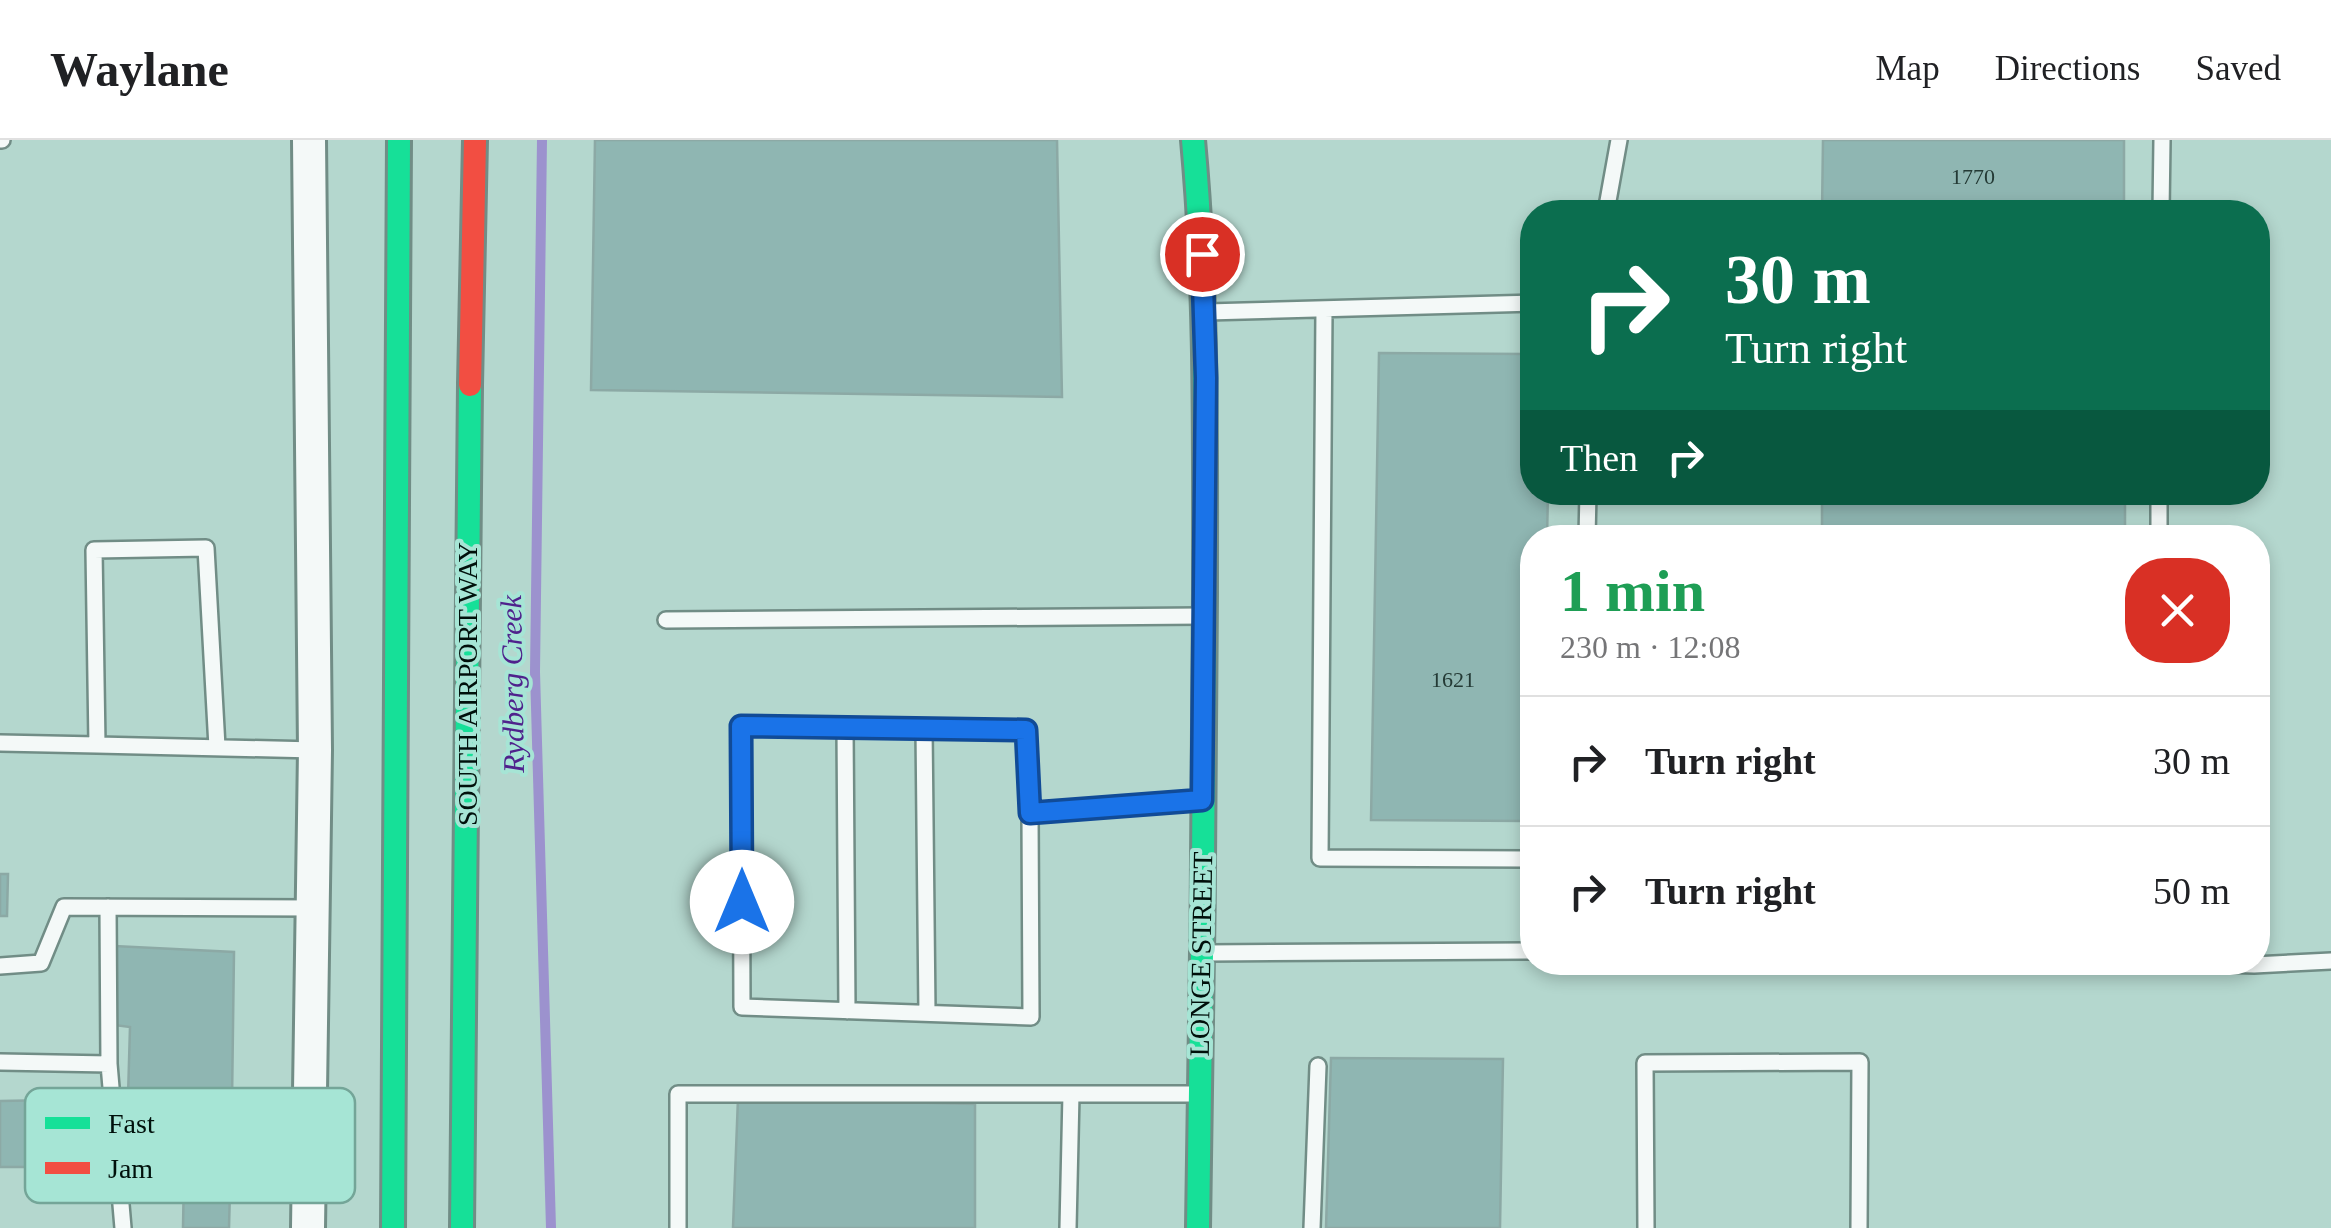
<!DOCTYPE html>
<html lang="en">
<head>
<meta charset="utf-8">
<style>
  body { margin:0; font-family:"Times New Roman",serif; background:#f2f2f2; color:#202124; height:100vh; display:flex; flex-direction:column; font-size:38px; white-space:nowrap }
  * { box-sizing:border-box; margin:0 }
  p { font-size:32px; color:#757577 }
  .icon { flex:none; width:55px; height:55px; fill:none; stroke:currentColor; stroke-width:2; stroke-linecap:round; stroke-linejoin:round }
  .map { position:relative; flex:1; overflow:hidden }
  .panel { position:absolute; left:1520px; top:385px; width:750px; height:450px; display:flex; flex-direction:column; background:#fff; border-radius:40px; box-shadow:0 5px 15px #0003 }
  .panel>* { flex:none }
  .banner { position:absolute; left:1520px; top:60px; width:750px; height:305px; border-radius:40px; box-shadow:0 5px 15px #0003; background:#0b6e4f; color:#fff; overflow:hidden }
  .pin { position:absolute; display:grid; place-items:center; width:85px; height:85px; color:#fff; margin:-42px; border:5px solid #fff; border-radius:50%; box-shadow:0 2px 10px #0007 }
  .me { position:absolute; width:110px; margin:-55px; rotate:0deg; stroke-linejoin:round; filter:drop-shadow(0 0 8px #0008) }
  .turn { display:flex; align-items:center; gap:35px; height:210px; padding:0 40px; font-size:45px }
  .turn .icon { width:130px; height:130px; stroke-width:2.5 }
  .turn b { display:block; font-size:70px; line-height:85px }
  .then { display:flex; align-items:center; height:95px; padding:0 40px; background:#0003; gap:20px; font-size:38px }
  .round { display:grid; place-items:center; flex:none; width:105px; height:105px; border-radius:40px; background:#f2f2f2 }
  .head { display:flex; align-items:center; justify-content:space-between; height:170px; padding:0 40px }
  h1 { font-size:60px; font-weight:800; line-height:75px; color:#1e9e55 }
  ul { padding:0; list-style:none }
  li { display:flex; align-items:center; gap:30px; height:130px; padding:0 40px; border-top:2px solid #e0e0e0 }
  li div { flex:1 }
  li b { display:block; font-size:38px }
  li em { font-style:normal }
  header { display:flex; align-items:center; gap:60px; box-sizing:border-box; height:140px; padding:0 50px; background:#fff; border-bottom:2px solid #e0e0e0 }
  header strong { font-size:48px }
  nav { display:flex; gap:55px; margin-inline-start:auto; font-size:35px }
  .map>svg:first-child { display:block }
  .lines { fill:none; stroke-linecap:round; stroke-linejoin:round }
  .stream { stroke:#9c92ce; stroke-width:10 }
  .building { fill:#8fb6b2; stroke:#8ca9a5; stroke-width:2.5 }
  .lane-casing { stroke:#718d86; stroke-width:20 }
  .street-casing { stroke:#718d86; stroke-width:38 }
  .fast-casing { stroke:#718d86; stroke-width:28 }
  .jam-casing { stroke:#718d86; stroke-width:28 }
  .lane { stroke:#f4f9f8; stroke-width:15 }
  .street { stroke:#f4f9f8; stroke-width:32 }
  .fast { stroke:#16e098; stroke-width:22 }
  .jam { stroke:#f24e42; stroke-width:22 }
  .route-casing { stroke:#114b97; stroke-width:25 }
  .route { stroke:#1a73e8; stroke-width:18 }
  .labels { text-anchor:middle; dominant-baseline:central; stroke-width:8; stroke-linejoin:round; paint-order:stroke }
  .number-label { font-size:22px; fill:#243a35 }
  .street-label { font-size:28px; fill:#00100b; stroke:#a6e5d5 }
  .water-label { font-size:30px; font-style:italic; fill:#4f228c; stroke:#a6e5d5 }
  .key { fill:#a6e5d5; stroke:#74a598; stroke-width:2.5 }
  .key-label { font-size:28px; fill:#00100b }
</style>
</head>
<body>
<header>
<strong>Waylane</strong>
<nav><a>Map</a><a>Directions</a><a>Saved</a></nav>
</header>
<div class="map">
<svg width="2331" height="1088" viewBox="0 0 2331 1088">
  <rect width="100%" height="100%" fill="#b4d7ce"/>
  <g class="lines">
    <path class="stream" d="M542,0L535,532L551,1088"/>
  </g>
  <path class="building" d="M595,0H1057L1062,257L591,250Z
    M1823,0H2124V72H1822Z
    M1379,213L1532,214V352H1548L1547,398H1532V681L1371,680Z
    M1822,352H2125V398H1822Z
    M0,734H8L7,776H0Z
    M114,806L234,812L232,962L128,957L130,887L114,885Z
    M1331,918L1503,919L1500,1088H1326Z
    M738,958L975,964V1088H733Z
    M104,959L106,1054L46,1056L45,1027H0V961Z
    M232,974L229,1088H183L185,975Z"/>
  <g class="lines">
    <g class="lane-casing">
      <path id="lane" d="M0,0H2
        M1606,72L1619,0
        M2161,72L2162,0
        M1324,169L1320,718L1532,719
        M1207,172L1532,163
        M1587,398L1588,352
        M2159,398V352
        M666,480L1202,476
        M845,587L847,871
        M924,588L927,873
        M0,603L97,605
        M217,607L206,408L94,410L97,605L315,610
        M1030,673L1031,877L742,867L741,586L1026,590L1030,673L1198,661
        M108,767L109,924L123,1088
        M1207,813L1532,811
        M2155,822L2254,825L2331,821
        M0,826L41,823L64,767L313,768
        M0,922L109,924
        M678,1088V954H1196
        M1068,1088L1071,954
        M1312,1088L1318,926
        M1646,1088L1645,923L1860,922L1859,1088"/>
    </g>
    <g class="street-casing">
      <path id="street" d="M308,1088L315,610L309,0"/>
    </g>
    <g class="fast-casing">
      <path id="fast" d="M1193,0C1207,151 1205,302 1205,453C1204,665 1202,876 1198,1088
        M393,1088L399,0
        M462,1088L470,245"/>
    </g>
    <g class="jam-casing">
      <path id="jam" d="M470,245L475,0"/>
    </g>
    <use href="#lane" class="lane"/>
    <use href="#street" class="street"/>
    <use href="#fast" class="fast"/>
    <use href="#jam" class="jam"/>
  </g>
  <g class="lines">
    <g class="route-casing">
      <path id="route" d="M742,762L741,586L1026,590L1030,673L1202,660L1206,238L1202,114"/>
    </g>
    <use href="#route" class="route"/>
  </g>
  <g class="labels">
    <g class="number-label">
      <text x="1973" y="36">1770</text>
      <text x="1453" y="539">1621</text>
    </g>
    <g class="street-label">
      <text transform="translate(467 544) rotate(-90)">SOUTH AIRPORT WAY</text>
      <text transform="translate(1201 814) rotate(-89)">LONGE STREET</text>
    </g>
    <g class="water-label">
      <text transform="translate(512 544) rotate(-91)">Rydberg Creek</text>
    </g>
  </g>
  <rect x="25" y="948" width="330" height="115" rx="15" class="key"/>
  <rect x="45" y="977" width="45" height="12" fill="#16e098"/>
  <rect x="45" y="1022" width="45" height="12" fill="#f24e42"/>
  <g class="key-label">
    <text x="108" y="993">Fast</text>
    <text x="108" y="1038">Jam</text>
  </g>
</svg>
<div class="pin" style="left:1202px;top:114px;background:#d93025"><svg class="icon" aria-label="arrive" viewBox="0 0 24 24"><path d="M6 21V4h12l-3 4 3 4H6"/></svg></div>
<svg class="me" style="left:742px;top:762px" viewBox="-20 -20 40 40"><circle r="19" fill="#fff"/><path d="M0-13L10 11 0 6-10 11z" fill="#1a73e8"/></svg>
<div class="banner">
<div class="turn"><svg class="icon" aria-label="right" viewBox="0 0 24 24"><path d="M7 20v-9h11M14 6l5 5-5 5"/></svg><div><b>30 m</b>Turn right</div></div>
<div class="then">Then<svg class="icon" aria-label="right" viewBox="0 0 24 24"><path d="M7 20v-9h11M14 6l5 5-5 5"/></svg></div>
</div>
<section class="panel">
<div class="head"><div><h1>1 min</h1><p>230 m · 12:08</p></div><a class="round" style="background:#d93025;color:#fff"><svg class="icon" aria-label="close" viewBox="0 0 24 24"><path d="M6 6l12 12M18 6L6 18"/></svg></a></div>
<ul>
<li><svg class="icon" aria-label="right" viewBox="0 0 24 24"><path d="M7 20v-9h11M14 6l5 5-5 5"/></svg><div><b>Turn right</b></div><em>30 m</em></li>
<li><svg class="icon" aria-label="right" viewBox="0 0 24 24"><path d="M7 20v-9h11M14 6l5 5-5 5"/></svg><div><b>Turn right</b></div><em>50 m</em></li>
</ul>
</section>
</div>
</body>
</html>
